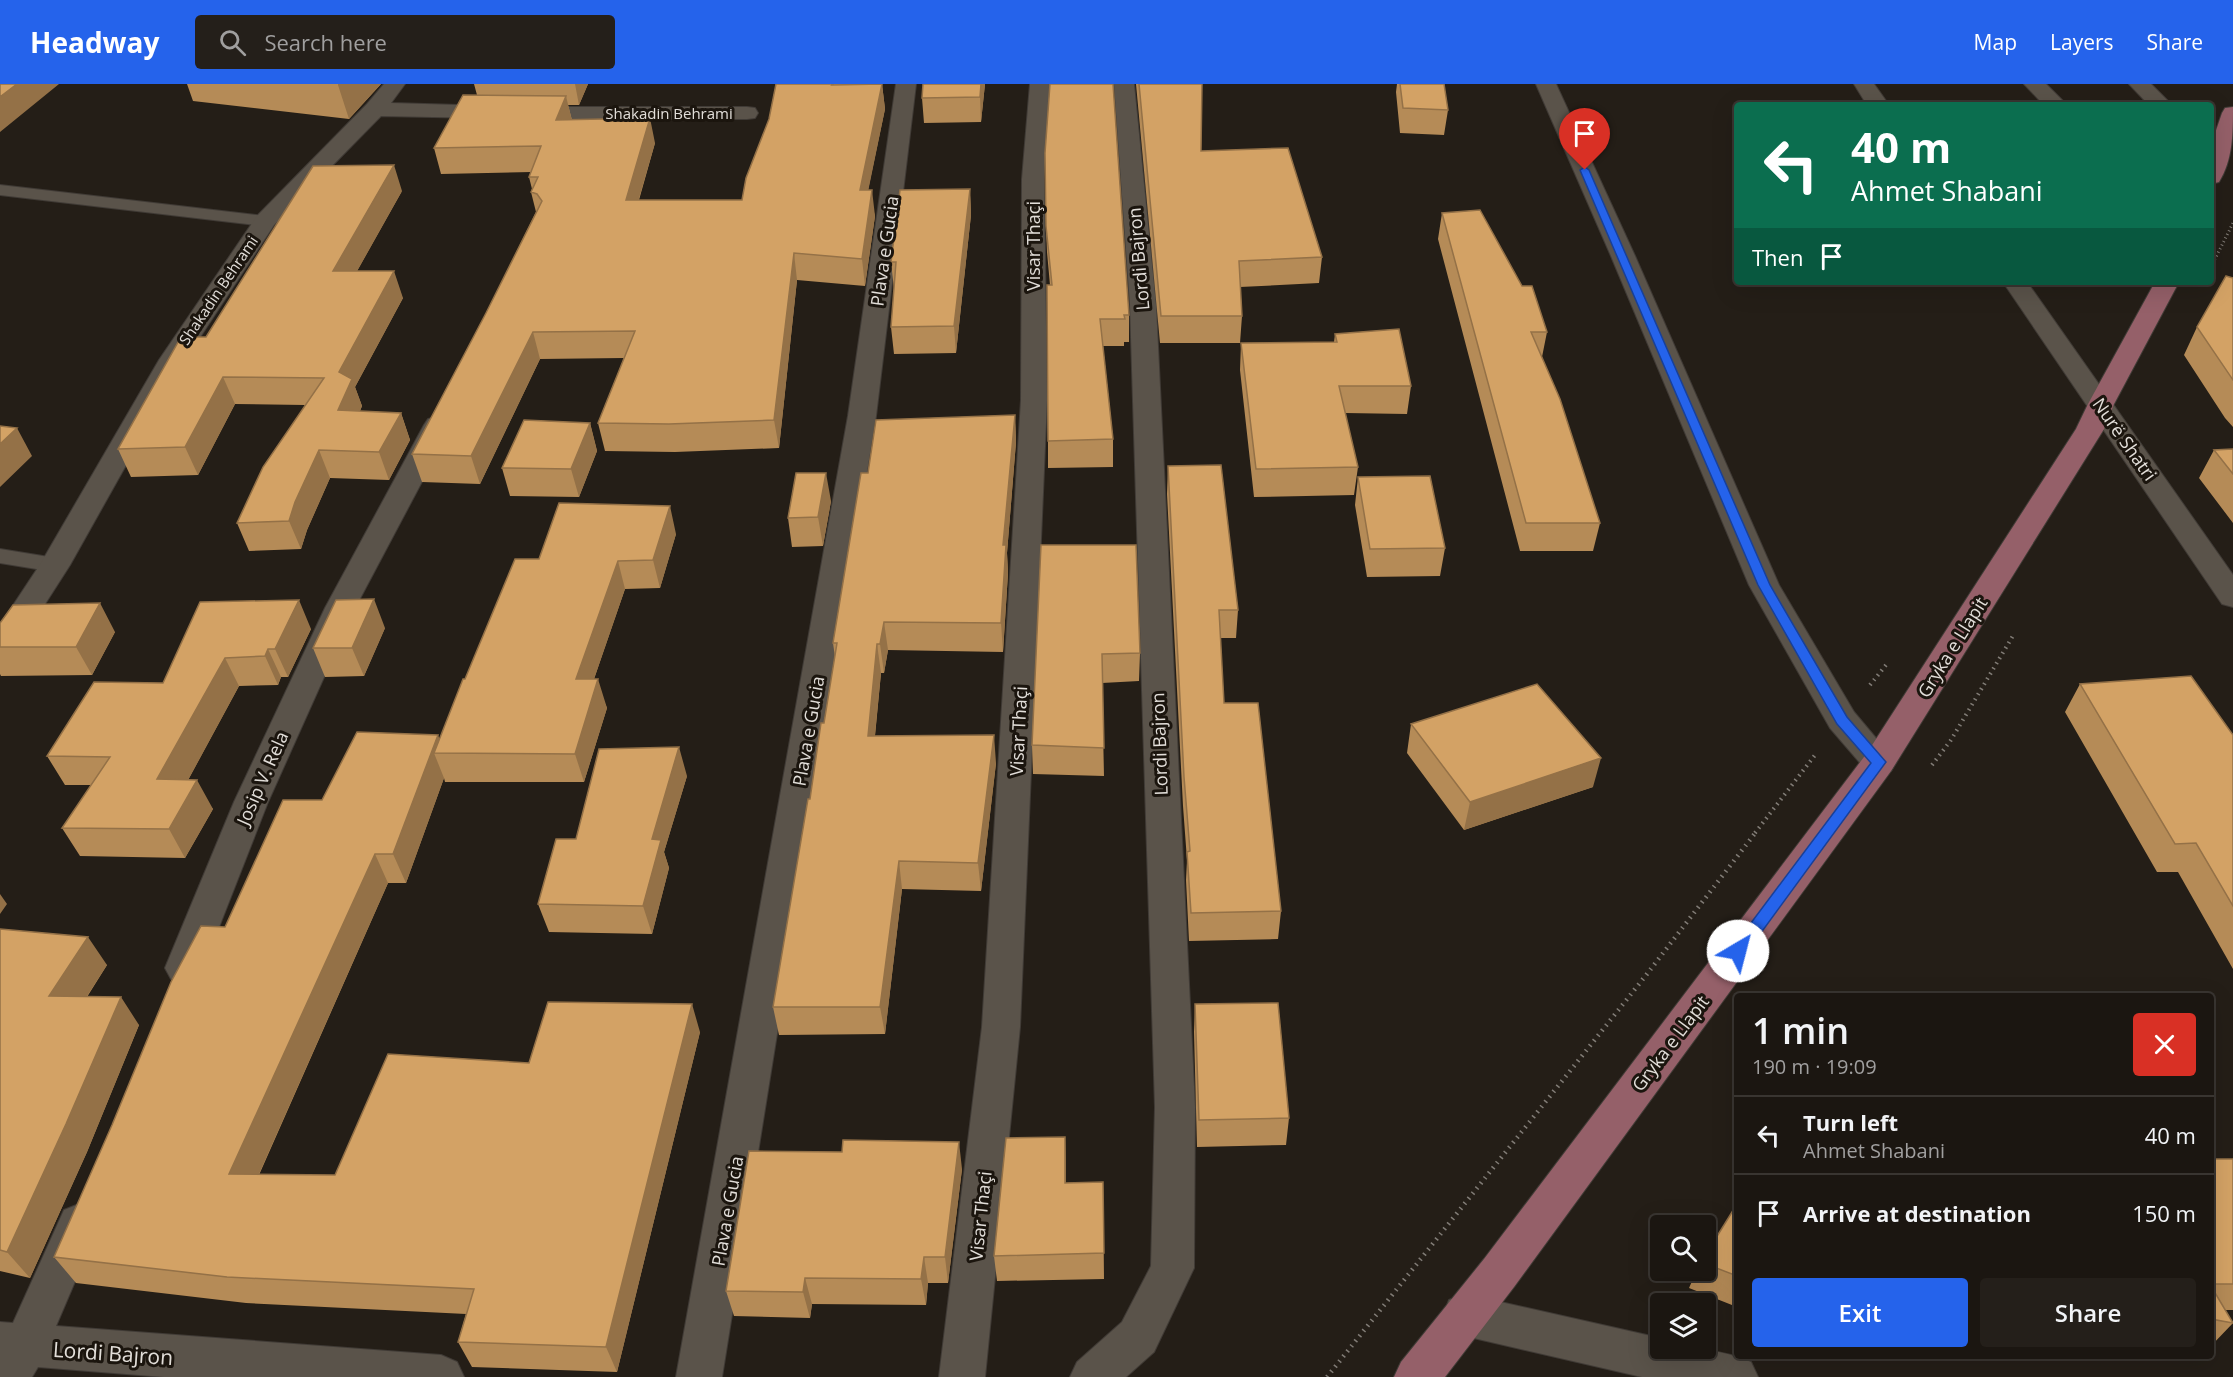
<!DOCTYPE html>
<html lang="en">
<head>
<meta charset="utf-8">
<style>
  body { margin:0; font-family:"Open Sans",sans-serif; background:#241f1a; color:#f1f3f6; height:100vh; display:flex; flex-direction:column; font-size:22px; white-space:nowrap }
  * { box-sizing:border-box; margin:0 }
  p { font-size:20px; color:#a09f9f }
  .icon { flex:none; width:33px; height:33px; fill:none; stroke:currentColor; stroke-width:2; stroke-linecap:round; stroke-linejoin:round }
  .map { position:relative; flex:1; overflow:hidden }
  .side { position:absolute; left:1734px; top:909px; width:480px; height:366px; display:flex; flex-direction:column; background:#1b1611; border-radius:6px; box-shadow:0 6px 24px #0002,0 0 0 2px #393531 }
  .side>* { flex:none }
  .hud { position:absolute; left:1734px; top:18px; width:480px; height:183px; border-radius:6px; box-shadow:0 6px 24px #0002,0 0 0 2px #393531; background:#0b6e4f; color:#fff; overflow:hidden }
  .controls { position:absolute; left:1650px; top:1131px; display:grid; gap:12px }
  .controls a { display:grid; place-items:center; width:66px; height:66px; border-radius:6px; background:#1b1611; box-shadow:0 6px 24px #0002,0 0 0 2px #393531; font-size:30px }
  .pin { position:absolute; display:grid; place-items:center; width:51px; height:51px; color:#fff; margin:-62px -26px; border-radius:50% 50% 50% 0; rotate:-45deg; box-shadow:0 0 6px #0007 }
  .pin .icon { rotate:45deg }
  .me { position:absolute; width:66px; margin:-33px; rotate:37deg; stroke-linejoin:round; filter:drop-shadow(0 0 4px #0008) }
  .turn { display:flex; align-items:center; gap:21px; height:126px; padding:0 18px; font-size:27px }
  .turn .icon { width:78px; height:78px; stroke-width:2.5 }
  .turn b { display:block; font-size:42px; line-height:51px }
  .then { display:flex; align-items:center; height:57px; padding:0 18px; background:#0003; gap:12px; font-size:22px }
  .round { display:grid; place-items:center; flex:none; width:63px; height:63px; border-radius:6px; background:#241f1a }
  .head { display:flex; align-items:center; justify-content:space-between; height:102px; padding:0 18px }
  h1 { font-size:36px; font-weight:600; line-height:45px }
  .cta { display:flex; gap:12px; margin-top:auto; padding:12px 18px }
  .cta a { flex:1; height:69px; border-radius:6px; background:#2563eb; color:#fff; font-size:24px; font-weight:600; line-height:69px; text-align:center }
  .cta a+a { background:#241f1a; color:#f1f3f6 }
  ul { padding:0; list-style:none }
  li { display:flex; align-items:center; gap:18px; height:78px; padding:0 18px; border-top:2px solid #393531 }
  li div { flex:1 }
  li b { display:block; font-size:22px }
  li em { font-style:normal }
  header { display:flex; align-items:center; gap:36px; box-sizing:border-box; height:84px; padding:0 30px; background:#2563eb; color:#fff }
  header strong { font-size:28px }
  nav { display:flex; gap:33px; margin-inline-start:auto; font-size:21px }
  .search { width:420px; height:54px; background:#241f1a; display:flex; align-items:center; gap:15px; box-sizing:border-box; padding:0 21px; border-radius:6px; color:#a09f9f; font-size:22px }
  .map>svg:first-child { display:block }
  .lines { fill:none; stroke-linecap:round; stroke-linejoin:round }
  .service-casing { stroke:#403b36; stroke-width:2 }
  .minor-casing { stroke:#403b36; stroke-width:2 }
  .tertiary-casing { stroke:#403b36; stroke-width:2 }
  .primary-casing { stroke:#403b36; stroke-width:2 }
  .path-far2 { stroke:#817c76; stroke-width:3; stroke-dasharray:1 3; stroke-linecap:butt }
  .path-far1 { stroke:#817c76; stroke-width:4; stroke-dasharray:1.5 4.5; stroke-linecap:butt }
  .path { stroke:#817c76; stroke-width:4.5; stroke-dasharray:1.5 5; stroke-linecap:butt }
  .service { fill:#5a534a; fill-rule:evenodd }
  .minor { fill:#5a534a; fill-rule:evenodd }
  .tertiary { fill:#5a534a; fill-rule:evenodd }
  .primary { fill:#956069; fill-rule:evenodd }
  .wall { fill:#b58b57 }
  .shaded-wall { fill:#947147 }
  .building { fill:#d3a265; stroke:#947147; stroke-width:1.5 }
  .route { fill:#2563eb; stroke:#184099; stroke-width:1.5 }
  .labels { text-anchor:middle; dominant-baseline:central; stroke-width:6; stroke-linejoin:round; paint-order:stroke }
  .far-street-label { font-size:15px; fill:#e2ded9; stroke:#1b150e }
  .street-label { font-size:18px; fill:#e2ded9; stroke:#1b150e }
  .near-street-label { font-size:21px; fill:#e2ded9; stroke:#1b150e }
</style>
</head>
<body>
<header>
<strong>Headway</strong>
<div class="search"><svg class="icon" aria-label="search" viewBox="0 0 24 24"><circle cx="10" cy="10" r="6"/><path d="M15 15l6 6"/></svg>Search here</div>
<nav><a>Map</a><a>Layers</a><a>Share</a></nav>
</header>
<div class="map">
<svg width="2233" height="1293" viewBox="0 0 2233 1293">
  <rect width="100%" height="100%" fill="#241e17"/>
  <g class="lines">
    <g class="service-casing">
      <path id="service" d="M0,101L265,132L271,133L274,137L271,141L265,142L0,111Z
        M0,465L55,474L63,476L66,481L63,486L55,488L0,479Z"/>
    </g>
    <g class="minor-casing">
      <path id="minor" d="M384,0H405L391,19L529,23H747L755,24L758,29L755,34L747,35H529L381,32L274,141L185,276L70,481L11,573L0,576V541L41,479L159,276L257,132L367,20Z
        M896,0H916L876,332L722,1293H676L848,332Z
        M1030,0H1050L1044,95L1047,316L1020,943L985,1293H939L982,943L1021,316L1022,95Z
        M1114,0H1134L1156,221L1195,1023L1194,1184L1154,1268L1126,1293H1070L1077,1278L1122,1238L1151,1182L1155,1023L1130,221Z
        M1536,0H1556L1635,172L1779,501L1854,628L1896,678L1891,687L1879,690L1867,687L1830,644L1749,501L1611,172Z
        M1854,0H1874L1889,21H1867Z
        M2024,0H2046L2067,21H2044Z
        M2129,0H2151L2172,21H2149Z
        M2003,198H2027L2233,491V523L2222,520Z
        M438,333L448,335L452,341L355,524L268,718L203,884L197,895L184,899L171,895L165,884L234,718L325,524L424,341L428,335Z
        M79,1120L94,1126L100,1139L56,1242L441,1271L457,1278L464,1293H164L38,1283L32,1293H0V1238L13,1239L64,1126Z"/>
    </g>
    <g class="tertiary-casing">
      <path id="tertiary" d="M1465,1210L1660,1254V1264C1693,1264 1721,1265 1751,1278L1758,1293H1642L1465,1252L1449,1246L1443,1231L1449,1216Z"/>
    </g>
    <g class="primary-casing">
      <path id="primary" d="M2233,23C2233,48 2233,76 2219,98L2211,100V61L2222,29L2225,24Z
        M2155,198H2179L2114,320L2104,345L1891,687L1514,1203L1445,1293H1394L1401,1278L1484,1175L1867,669L2076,345L2088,320Z"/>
    </g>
    <path class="path-far2" d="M2211,183L2233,139"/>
    <path class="path-far1" d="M1870,601L1886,581
      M1932,681L1951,656L2014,550
      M1755,749L1815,671"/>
    <path class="path" d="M1327,1293L1647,890L1756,748"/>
    <use href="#service" class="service"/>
    <use href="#minor" class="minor"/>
    <use href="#tertiary" class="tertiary"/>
    <use href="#primary" class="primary"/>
  </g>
  <path class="wall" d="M187,0H381L349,35L193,17Z
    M474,0H588L579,21H568L572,36L655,59L639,116H742L769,35L776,0H882L885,25L868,106L875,132L865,202L797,196L779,364L675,368L605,367L598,339L624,274L540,275L480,400L422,398L412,370L486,229L536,128L531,108L532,105L529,93L531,88L441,90L434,64L477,11Z
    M985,0L981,38L924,39L922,14Z
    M1136,0H1202L1201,67L1322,173L1319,199L1240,203L1242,232L1240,259H1160Z
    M1397,0H1444L1448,26L1444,51L1400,49L1396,8Z
    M970,105L971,131L956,269L894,270L891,243L894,205L891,178Z
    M402,107L357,187L403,214L355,303L362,322L360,327L401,329L410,356L389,396L330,394L307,446L301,465L249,467L237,439L305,321L235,320L198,391L131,393L118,365L206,253Z
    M1442,129L1547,248L1542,273L1600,439L1593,467H1520L1438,155Z
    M1046,142L1129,231V258H1124V262H1103L1113,355V383L1048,384V357L1050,201L1047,168Z
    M2233,194V343L2225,334L2184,271L2197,243Z
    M1335,250L1411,302L1407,330L1345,329L1358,383L1354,411L1254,413L1240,286L1241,259L1334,258Z
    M1015,331L1016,358L1007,469L1008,489L1003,568L888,566L884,589H881L875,652L996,679L981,807L902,805L885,950L779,951L773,923L824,639L835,573L833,559L868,389Z
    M590,339L597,367L579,413L510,412L502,384Z
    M2233,365V439L2199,394L2214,366Z
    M1168,382L1238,526L1236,554H1220L1224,619L1281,827L1278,855L1189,857L1186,796L1187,776L1183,722L1167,410Z
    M1358,393L1445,464L1440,492L1367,493L1355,421Z
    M831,417L823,462L792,463L788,434Z
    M676,450L660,504L625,505L594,595L607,624L584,698H445L444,694L406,799H388L259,1091H335L529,979L700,948L617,1288L472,1283L458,1258L466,1230L246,1219L76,1199L54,1173L225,843L322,716L440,655L465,595L539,475Z
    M1041,461L1140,569L1139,597L1102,599L1104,692L1033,690L1032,661Z
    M200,518L311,545L288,593H281L278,601L239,602L188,696L213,725L185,774L80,772L62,744L91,701H65L47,672L163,599Z
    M0,539L115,548L92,591L1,592L0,590Z
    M385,544L364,592L325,593L313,564Z
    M2080,600L2233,651V885L2178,788H2157L2065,628Z
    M1411,640L1593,703L1464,746L1407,669Z
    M687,692L664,768L669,784L652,850L549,848L538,820L576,755Z
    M0,845L107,881L87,913L139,941L87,1068L30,1194L0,1187Z
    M1195,920L1289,1034L1286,1061L1197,1063L1194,948Z
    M1065,1053L1066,1099L1103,1098L1104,1195L997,1197L994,1172Z
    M2211,1075H2233V1226H2225L2233,1239L2211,1262Z
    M962,1085L948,1199H928L926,1221L812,1220L810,1234L734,1232L726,1207Z
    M1737,1120V1223L1689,1204L1697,1186H1706V1170Z"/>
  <path class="shaded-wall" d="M17,0H59L0,48V13Z
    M338,0H381L349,35L338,1Z
    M575,0H588L579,21Z
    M882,0L885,25L863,132L860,106Z
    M981,0H985L981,38L980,13Z
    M566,12L572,37L556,36Z
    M650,34L655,59L631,142L626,116Z
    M394,81L402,107L342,214L333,187Z
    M970,105L971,131L956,269L954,242Z
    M872,106L875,132L865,202L862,175Z
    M794,169L797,196L779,364L774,336Z
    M394,187L403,214L355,303L362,322L348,354L338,326L339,288Z
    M533,248L540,275L480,400L471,372Z
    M223,293L235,320L198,391L185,363Z
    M401,329L410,356L389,396L379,368Z
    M1015,331L1016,358L1007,469L1008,489L1003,568L1001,539L1003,461Z
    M590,339L597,367L579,413L571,385Z
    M17,344L32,372L0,403V360Z
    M319,366L330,394L307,446L301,465L289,437L295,418Z
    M826,389L831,417L823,462L818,433Z
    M670,422L676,450L660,504L653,476Z
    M618,477L625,505L584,624L576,595Z
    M374,515L385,544L364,592L352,564Z
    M299,516L311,545L288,593L275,565Z
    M100,519L115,548L92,591L76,563Z
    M884,538L888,566L884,589L880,560Z
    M877,560L881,589L872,681L868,652Z
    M268,565L281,593L278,601L265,572Z
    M225,574L239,602L173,724L157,695Z
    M598,595L607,624L584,698L575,670Z
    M438,651L445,669H434L444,694L406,799L393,770Z
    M994,651L996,679L981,807L978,779Z
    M679,663L687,692L664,768L669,784L652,850L643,822L652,755Z
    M1601,674L1593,703L1464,746L1470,718Z
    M197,696L213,725L185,774L169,745Z
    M375,770L388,799L247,1117L229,1090Z
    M899,777L902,805L885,950L880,923Z
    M0,810L7,820L0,830Z
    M88,853L107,881L69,940L49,912Z
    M121,913L139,941L87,1068L30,1194L7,1168Z
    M692,920L700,948L617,1288L606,1263Z
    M1065,1053L1066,1080V1125L1065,1099Z
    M959,1058L962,1085L948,1199L945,1173Z
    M924,1173L928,1199L926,1221L921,1195Z
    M805,1194L812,1220L810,1234L803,1208Z"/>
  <path class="building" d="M0,0H17L0,13Z
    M776,0H833L832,1L882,0L860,106H872L862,175L794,169L774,336L669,340L598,339L635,247L533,248L471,372L412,370L486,229L542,117L537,110L531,108L538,93H529L541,62L434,64L463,11L566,12L556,36L650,34L626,116H742L746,94L769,35Z
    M923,0H981L980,13L922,14Z
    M1050,0H1113L1129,231H1124L1125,235H1100L1113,355L1048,357L1047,201H1052L1046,142L1045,69Z
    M1139,0H1202L1201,67L1288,64L1322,173L1239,177L1242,232H1161Z
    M1400,0H1444L1448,26L1403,24Z
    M394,81L333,187H394L339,288L352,295L338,326L401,329L379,368L319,366L295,418L289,437L237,439L263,383L324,294L223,293L185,363L118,365L181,253H206L313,82Z
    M970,105L954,242L891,243L896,178H891L900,106Z
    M1480,126L1522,202H1532L1547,248H1531L1560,315L1600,439H1526L1442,129Z
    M2226,192L2233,194V296L2197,243Z
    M1399,245L1411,302H1339L1358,383L1256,385L1241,259L1337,258L1335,250Z
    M1015,331L1003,461H1006L1001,539L884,538L880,560H877L868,652L994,651L978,779L899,777L880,923H773L808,715H810L821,639H824L837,559H833L861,389H868L876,336Z
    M524,336L590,339L571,385L502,384Z
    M0,342L17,344L0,360Z
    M2233,365V390L2214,366Z
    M1221,381L1238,526H1219L1224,619H1258L1281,827L1191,829L1187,768L1190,767L1184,693L1168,382Z
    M796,389H826L818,433L788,434Z
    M1430,392L1445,464L1370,465L1358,393Z
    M559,419L670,422L653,476L618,477L576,595H598L575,670L434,669L463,595H465L515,475H539Z
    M1041,461H1136L1140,569L1102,570L1104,664L1032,661Z
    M374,515L352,564H313L336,516Z
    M299,516L275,565H268L265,572L225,574L157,695L197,696L169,745L62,744L110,673L47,672L94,598L163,599L200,518Z
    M100,519L76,563H0V539L13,521Z
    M2191,592L2233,651V822L2196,759L2175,760L2080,600Z
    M1537,600L1601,674L1470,718L1411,640Z
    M357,648L438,651L393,770H375L229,1090L335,1091L388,970L529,979L548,918L692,920L606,1263L458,1258L474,1205L227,1193L54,1173L112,1041L171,898L201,842L225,843L283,716H322Z
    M679,663L652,755L661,756L643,822L538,820L556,755H576L599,665Z
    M0,845L88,853L49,912L121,913L66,1040L7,1168L0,1166Z
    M1278,919L1289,1034L1199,1036L1195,920Z
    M1065,1053V1099L1103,1098L1104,1169L994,1172L1006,1054Z
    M843,1056L959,1058L945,1173H924L921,1195L805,1194L803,1208L726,1207L749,1067L842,1068Z
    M2211,1075H2233V1200H2211Z
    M1737,1120V1192L1706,1180V1170Z
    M2211,1202L2233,1239L2211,1235Z"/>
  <path class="route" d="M1585,83L1589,86L1770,501L1847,633L1886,678L1744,872H1733L1731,867L1733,863L1871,679L1837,640L1758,501L1580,86Z"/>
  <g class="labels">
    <g class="far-street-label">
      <text x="669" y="29">Shakadin Behrami</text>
      <text transform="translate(218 206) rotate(-56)">Shakadin Behrami</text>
    </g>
    <g class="street-label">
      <text transform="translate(1033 162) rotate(-90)">Visar Thaçi</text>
      <text transform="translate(884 167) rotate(-82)">Plava e Gucia</text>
      <text transform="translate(1138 175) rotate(-95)">Lordi Bajron</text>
      <text transform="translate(2125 355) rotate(55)">Nurë Shatri</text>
      <text transform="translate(1952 563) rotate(-58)">Gryka e Llapit</text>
      <text transform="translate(808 647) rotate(-80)">Plava e Gucia</text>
      <text transform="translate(1018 647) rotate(-87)">Visar Thaçi</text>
      <text transform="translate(1159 660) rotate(-92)">Lordi Bajron</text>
      <text transform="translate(262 694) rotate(-66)">Josip V. Rela</text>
      <text transform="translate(1670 959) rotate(-53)">Gryka e Llapit</text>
      <text transform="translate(727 1127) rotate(-80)">Plava e Gucia</text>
      <text transform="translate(980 1132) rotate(-84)">Visar Thaçi</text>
    </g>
    <g class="near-street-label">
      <text transform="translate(113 1269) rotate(4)">Lordi Bajron</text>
    </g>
  </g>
</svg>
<div class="controls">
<a><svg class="icon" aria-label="search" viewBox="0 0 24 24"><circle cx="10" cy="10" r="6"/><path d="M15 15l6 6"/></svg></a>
<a><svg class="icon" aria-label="layers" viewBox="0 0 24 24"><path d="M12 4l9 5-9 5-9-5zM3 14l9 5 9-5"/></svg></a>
</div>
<div class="pin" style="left:1585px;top:86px;background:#d93025"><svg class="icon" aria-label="arrive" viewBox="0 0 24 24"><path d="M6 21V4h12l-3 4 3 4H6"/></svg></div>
<svg class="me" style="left:1738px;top:867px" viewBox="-20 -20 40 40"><circle r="19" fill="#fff"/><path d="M0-13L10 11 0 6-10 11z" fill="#2563eb"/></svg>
<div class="hud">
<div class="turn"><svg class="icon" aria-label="left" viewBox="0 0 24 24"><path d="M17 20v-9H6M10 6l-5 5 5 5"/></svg><div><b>40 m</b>Ahmet Shabani</div></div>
<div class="then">Then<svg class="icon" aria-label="arrive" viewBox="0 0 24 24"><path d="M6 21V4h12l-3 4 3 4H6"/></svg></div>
</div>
<section class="side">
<div class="head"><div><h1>1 min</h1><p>190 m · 19:09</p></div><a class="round" style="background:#d93025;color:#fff"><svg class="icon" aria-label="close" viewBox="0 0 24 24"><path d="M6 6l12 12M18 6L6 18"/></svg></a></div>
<ul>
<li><svg class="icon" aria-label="left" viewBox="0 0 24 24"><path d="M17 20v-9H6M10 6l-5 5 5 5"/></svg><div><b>Turn left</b><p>Ahmet Shabani</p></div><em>40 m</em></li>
<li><svg class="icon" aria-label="arrive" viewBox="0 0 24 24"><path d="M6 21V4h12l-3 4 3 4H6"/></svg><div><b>Arrive at destination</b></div><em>150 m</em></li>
</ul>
<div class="cta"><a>Exit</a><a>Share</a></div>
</section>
</div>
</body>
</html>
